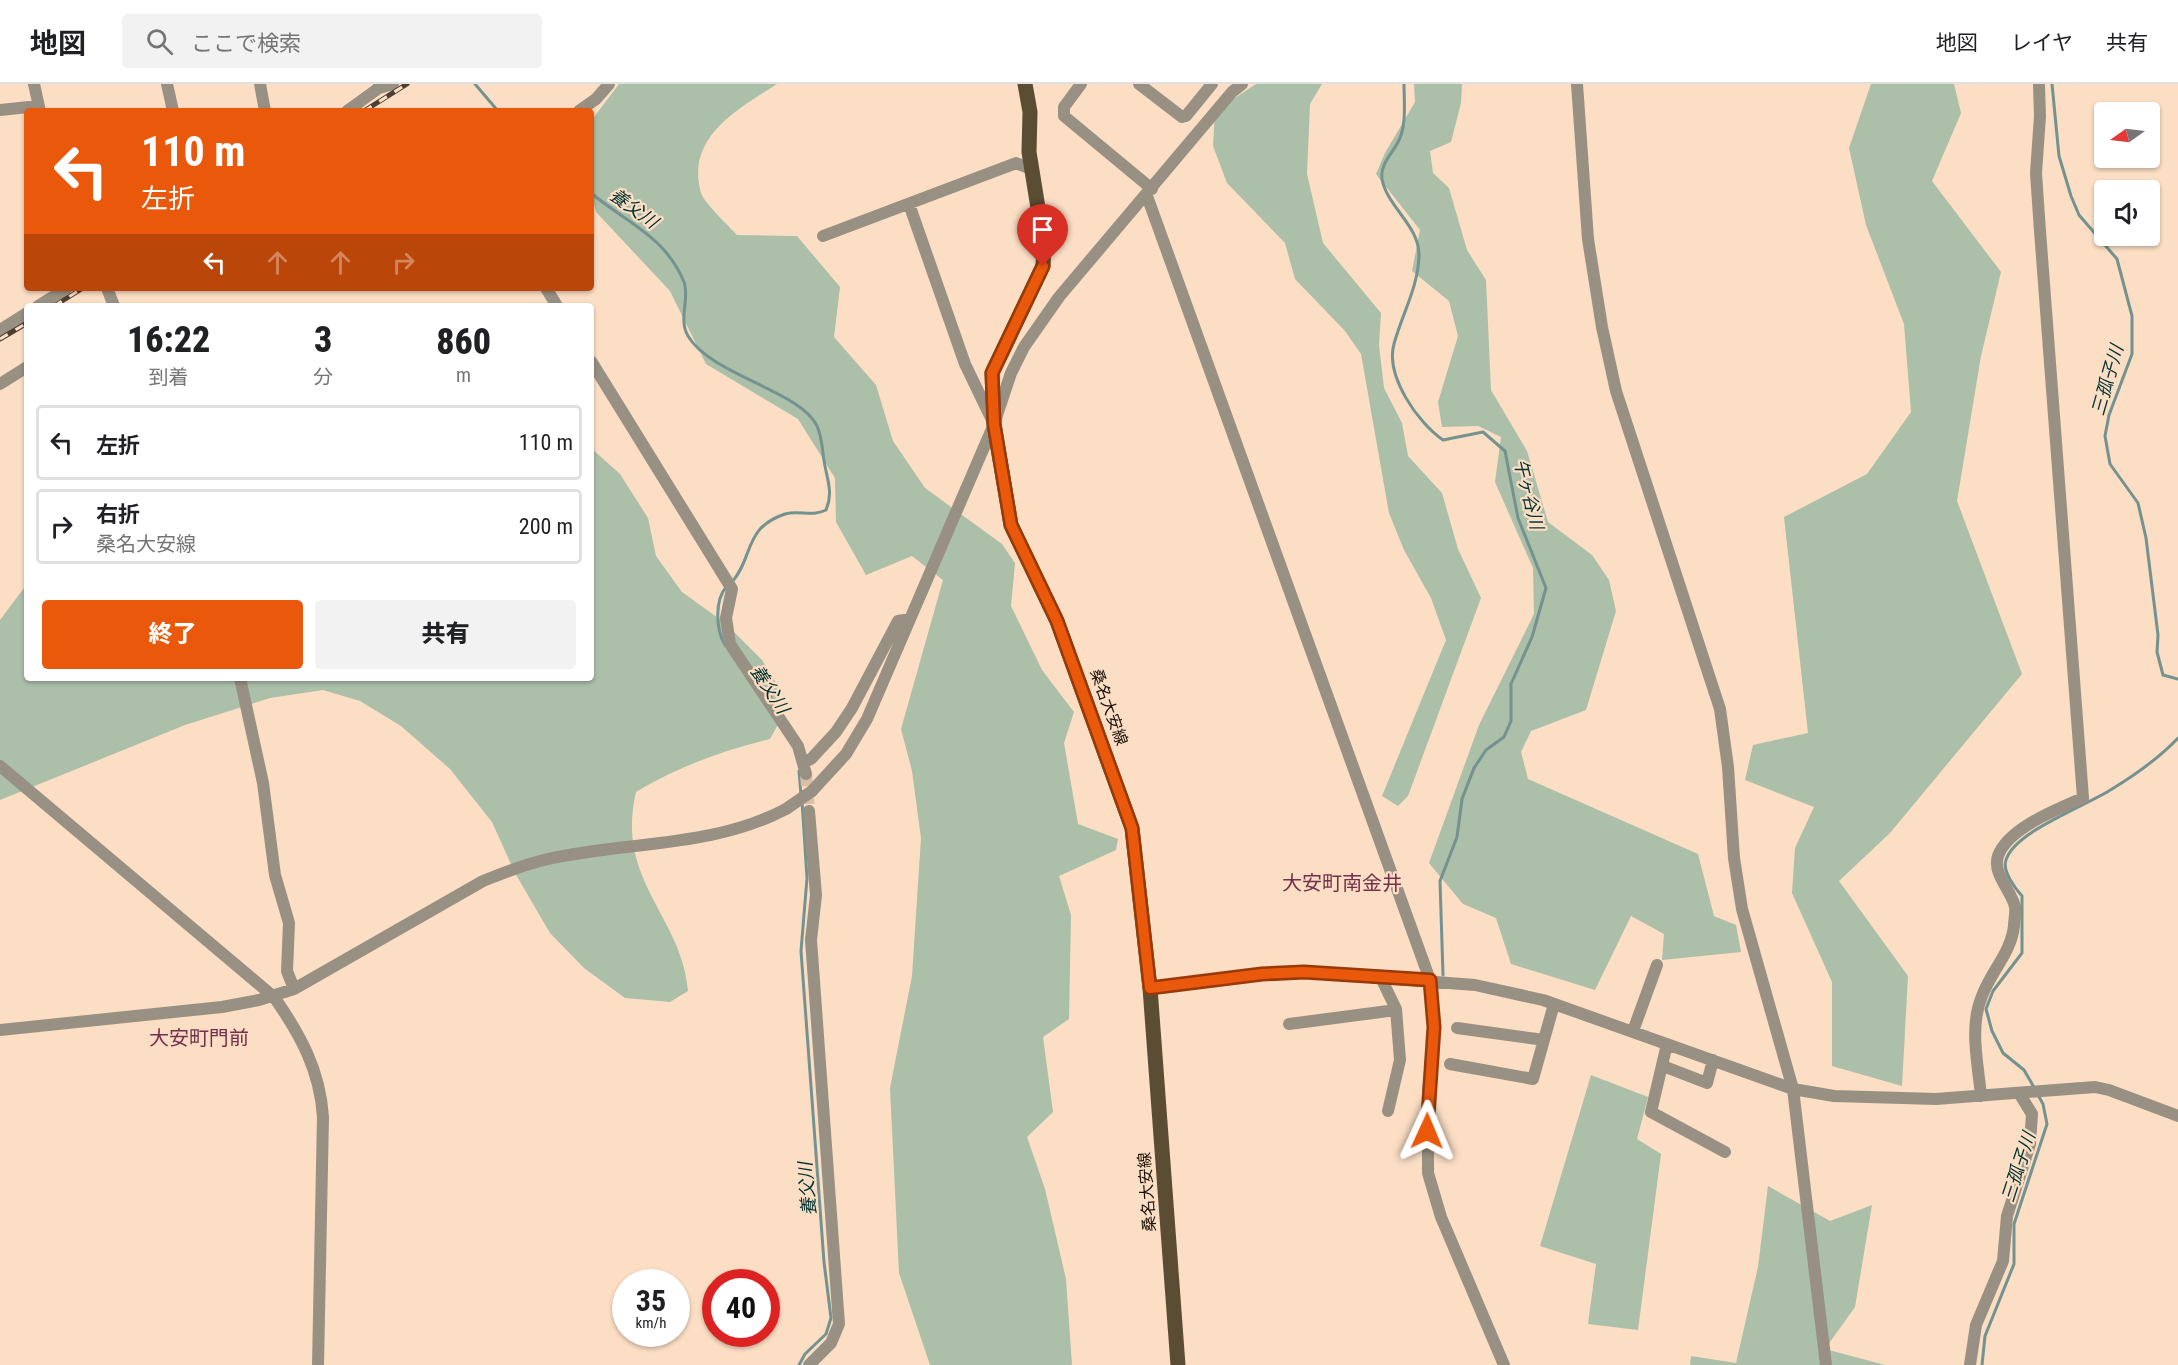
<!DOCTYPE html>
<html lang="ja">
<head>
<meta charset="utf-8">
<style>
  body { margin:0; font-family:"Roboto Condensed","Noto Sans JP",sans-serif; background:#f2f2f2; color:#202124; height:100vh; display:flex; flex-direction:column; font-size:22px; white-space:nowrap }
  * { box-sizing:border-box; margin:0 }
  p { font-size:20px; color:#757577 }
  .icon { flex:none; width:33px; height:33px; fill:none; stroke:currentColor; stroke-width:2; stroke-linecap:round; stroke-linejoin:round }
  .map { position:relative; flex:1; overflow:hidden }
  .side { position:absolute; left:24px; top:219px; width:570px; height:378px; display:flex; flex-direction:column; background:#fff; border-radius:6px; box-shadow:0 2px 4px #0004 }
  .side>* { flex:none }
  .banner { position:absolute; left:24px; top:24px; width:570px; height:183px; border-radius:6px; box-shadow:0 2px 4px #0004; background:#ea580c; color:#fff; overflow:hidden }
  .needle { width:39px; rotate:256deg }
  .fabs { position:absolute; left:2094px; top:18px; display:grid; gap:12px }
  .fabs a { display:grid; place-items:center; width:66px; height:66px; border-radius:6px; background:#fff; box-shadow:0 2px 4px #0004; font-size:30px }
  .speed { position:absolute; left:612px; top:1185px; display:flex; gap:12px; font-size:30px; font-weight:700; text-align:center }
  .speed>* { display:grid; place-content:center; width:78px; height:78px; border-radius:50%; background:#fff; box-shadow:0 2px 4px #0004; line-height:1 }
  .speed small { font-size:15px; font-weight:400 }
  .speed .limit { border:9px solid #d22; background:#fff; color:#111 }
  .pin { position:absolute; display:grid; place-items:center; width:51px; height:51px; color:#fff; margin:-62px -26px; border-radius:50% 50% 50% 0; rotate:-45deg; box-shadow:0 0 6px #0007 }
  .pin .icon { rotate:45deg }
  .me { position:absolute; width:66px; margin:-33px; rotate:1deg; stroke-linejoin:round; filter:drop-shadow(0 0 4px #0008) }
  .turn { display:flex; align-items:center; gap:21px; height:126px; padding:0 18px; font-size:27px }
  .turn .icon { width:78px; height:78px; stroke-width:2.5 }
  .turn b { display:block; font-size:42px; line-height:51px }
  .lanes { display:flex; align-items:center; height:57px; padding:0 18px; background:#0003; justify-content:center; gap:30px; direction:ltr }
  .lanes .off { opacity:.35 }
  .eta { display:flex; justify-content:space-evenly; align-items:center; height:102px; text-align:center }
  .eta b { font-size:36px; font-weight:800; line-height:42px }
  .cta { display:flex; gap:12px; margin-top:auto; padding:12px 18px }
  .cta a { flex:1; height:69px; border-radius:6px; background:#ea580c; color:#fff; font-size:24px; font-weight:800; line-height:69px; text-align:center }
  .cta a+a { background:#f2f2f2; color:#202124 }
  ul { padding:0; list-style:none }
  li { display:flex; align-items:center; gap:18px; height:75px; margin:0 12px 9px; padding:0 6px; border:3px solid #e0e0e0; border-radius:6px }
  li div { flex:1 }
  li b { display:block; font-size:22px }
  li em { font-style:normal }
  header { display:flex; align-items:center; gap:36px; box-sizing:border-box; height:84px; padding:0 30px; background:#fff; border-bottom:2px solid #e0e0e0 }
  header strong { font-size:28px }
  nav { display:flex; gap:33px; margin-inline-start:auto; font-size:21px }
  .search { width:420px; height:54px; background:#f2f2f2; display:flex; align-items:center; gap:15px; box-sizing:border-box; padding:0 21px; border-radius:6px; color:#757577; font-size:22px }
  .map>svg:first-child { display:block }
  .green { fill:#abbfa9 }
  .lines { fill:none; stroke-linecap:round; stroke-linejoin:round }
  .stream { stroke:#749290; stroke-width:3 }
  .minor-tunnel { stroke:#d9bfa8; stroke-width:12; stroke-dasharray:12 6; stroke-linecap:butt }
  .minor { stroke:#989082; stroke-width:12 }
  .major { stroke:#5a4d34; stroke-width:15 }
  .rail-casing { stroke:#4d3e32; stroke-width:5 }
  .rail { stroke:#fbdec4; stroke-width:3; stroke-dasharray:9; stroke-linecap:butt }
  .minor-bridge { stroke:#989082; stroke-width:12 }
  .route-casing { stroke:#983908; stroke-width:15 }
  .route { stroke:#ea580c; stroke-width:10 }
  .labels { text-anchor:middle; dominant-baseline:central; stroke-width:4.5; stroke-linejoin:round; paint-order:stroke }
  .street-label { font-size:16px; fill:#190f07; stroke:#fbdec4 }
  .water-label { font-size:18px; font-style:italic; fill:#023232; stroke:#fbdec4 }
  .quarter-label { font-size:20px; fill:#732f4b; stroke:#fbdec4 }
</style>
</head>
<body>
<header>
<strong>地図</strong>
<div class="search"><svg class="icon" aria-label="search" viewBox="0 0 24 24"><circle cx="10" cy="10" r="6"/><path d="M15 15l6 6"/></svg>ここで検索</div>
<nav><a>地図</a><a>レイヤ</a><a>共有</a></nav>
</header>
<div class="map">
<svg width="2178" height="1281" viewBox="0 0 2178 1281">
  <rect width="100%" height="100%" fill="#fbdec4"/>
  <path class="green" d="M619,0H777C738,25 685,53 701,109C704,119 729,142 737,151L797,152L840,203L834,253L876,301L893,357L925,404L1002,460L1015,479L1011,522L1042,586L1074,628L1064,659L1078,740L1118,755L1116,766L1059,792L1071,831L1069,935L1043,953L1053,1028L1027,1053L1045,1105L1066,1195L1072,1281H930L899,1189L890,1004L912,892L921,754L912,687L901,645L943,496L912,472L866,491L836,438L835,394L798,335L706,280L670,207L596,128L591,107V37Z
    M1256,0H1322L1310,20L1307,90L1323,159L1381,229L1379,261L1384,304L1402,339L1408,372L1442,409L1458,465L1481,514L1408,712L1398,722L1382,712L1446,556L1431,514L1404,466L1389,429L1361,270L1345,247L1295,195L1285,159L1227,99L1213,62L1215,27Z
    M1414,0H1462L1461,19L1451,58L1430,67L1433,89L1449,104L1467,166L1486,196L1491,306L1527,367L1548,438L1592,471L1609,496L1616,527L1586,626L1531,647L1521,668L1528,695L1698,770L1714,832L1736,841L1741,868L1662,876L1664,850L1631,832L1595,906L1511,880L1496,834L1463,820L1429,779L1479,641L1534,530L1533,484L1495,398L1501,353L1478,342L1442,343L1438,318L1458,252L1449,217L1412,187L1420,146L1376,90L1385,69L1415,18Z
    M1871,0H1954L1961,29L1932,97L2001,188L1981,272L1957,417L2022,590L1890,749L1839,797L1908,892L1902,1002L1832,982V898L1792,809L1795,764L1814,723L1745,696L1753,661L1808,649L1784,433L1867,390L1911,328L1904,240L1866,141L1849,64Z
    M591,364L620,390L648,434L656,472L682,508L725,539L762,576L778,602L782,633L770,655C722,667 679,682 636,708C615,797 682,832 688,907L670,918L625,914L584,884L550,849L515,789L492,738L450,685L401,642L360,617L323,606L270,614L185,641L0,716V536L27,500V594H591Z
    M1591,991L1648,1013L1637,1055L1661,1070L1638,1246L1588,1240L1596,1180L1540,1162Z
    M1768,1102L1830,1137L1872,1121L1855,1223L1825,1265L1885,1281H1690L1691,1272L1736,1279L1758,1183Z"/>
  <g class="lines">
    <path class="stream" d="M475,0L498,27
      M1404,0C1404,18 1407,42 1398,58C1392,70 1380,80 1382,95C1387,123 1420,142 1419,172C1418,204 1402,230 1394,260C1385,292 1418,339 1443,356L1483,348L1505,367L1518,434L1546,504L1532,553L1511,600V637L1504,653L1486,666L1474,684L1462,715L1457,753L1440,797L1443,891
      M2052,0L2059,72L2071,112L2079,131L2117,175L2132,232V270L2109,331L2105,352L2110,380L2138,419L2146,454L2158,551L2157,568L2163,591L2178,595
      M591,109C627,139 665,152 684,198C690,215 678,235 688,252C711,291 801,307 817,342C823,355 822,369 825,382C828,398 833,410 826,426C812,433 799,426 785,430C743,444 754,473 732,498
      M725,561C716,546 714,516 727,502
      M799,687L801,711
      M2035,1005L2024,986L2003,969L1992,947L1986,925L1993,907L2022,869V812C2015,804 2002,787 2006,776C2015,747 2086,722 2112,705C2135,691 2160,673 2178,654
      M799,1281L805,1270L826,1250L831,1234L824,1178L801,867L807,794L802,717
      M1982,1281L1985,1252L2014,1180V1140L2047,1040L2043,1020L2038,1011"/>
    <path class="minor-tunnel" d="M806,690L809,727"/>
    <path class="minor" d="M34,0L40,27
      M167,0L173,27
      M260,0L265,27
      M1081,0L1064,23V32L1152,105
      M1139,0L1182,33L1186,32L1212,0
      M1577,0L1588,155L1602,243L1616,307L1720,625L1728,683L1734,774L1742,825L1793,1005L1826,1281
      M379,4L393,0
      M0,26L38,22
      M347,27L379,4V0
      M579,27L596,15L609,0
      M1147,112L1430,896L1434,943L1428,1008V1089L1441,1133L1504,1281
      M909,120L965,280L992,336
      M823,152L1016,79L1031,85
      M107,204L114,222
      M546,204L557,222
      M38,222L67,204
      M0,246L27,229
      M591,277L732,505L726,534L730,560L798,662L806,690
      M0,300L27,283
      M240,594L263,699L275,791L289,839L287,887L294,905
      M804,678L811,675L836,648L852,624L898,537L910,535
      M0,682L274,913C300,950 320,986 323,1033L318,1281
      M812,707L846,670L867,635L994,340L1011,289L1024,263L1059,213L1232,8L1242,0
      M809,727L816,811L811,856L839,1240L831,1259L809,1281
      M1381,894L1396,925L1400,976L1388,1027
      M1150,904L1261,890L1304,888L1475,901L1543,916L1793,1005L1834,1012L1936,1015L2095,1003L2109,1006L2178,1032
      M1289,940L1396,926
      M1457,944L1544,956
      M0,946L222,923L259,916L294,905L483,797C505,788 526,780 548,775C628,757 712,764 786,725
      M1633,947L1657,881
      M1667,960L1651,1028L1725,1068
      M1450,980L1533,995L1554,920
      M1663,982L1707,999L1713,976
      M1981,1012C1978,979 1969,943 1982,912C1991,887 2011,869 2014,842C2014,836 2016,829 2015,823C2012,807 1992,790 1998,772C2008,744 2058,725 2083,714L2040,147L2036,89L2040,32L2039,0
      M1970,1281L1976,1241L2003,1177L2007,1132L2030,1060L2032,1030L2019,1009"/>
    <path class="major" d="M1025,0L1030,28L1029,68L1044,161L1043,182L992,289L994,340L1011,441L1057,537L1132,744L1150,904L1178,1281"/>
    <g class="rail-casing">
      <path id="rail" d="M364,27L407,0
        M54,222L83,204
        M0,255L27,239"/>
    </g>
    <use href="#rail" class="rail"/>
    <path class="minor-bridge" d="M786,725L812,707"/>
  </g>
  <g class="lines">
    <g class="route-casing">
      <path id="route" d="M1043,182L992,289L994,340L1011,441L1057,537L1132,744L1150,904L1262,890L1304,888L1430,896L1434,943L1427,1047"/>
    </g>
    <use href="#route" class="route"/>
  </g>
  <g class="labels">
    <g class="street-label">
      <text transform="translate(1109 623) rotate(70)">桑名大安線</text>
      <text transform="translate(1147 1108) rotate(-94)">桑名大安線</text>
    </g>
    <g class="water-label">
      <text transform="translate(634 124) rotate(36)">養父川</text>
      <text transform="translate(2107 296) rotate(-74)">三孤子川</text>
      <text transform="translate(1529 410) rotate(76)">午ヶ谷川</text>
      <text transform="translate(770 605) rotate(57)">養父川</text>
      <text transform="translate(2018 1083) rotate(-72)">三孤子川</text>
      <text transform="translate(807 1105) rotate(-95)">養父川</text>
    </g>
    <g class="quarter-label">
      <text x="1342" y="799">大安町南金井</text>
      <text x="199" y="954">大安町門前</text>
    </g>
  </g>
</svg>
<div class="fabs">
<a><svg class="needle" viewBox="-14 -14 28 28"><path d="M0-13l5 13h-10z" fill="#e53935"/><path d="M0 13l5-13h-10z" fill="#757577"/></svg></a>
<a><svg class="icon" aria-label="sound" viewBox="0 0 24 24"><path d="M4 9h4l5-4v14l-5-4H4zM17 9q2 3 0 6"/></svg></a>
</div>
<div class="speed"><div>35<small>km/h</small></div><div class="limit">40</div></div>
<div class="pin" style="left:1043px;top:182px;background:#d93025"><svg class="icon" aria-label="arrive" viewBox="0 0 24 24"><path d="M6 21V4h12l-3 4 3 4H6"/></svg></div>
<svg class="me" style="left:1427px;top:1047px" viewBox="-20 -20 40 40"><path d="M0-17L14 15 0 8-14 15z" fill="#ea580c" stroke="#fff" stroke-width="4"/></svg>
<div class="banner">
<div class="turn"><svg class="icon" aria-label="left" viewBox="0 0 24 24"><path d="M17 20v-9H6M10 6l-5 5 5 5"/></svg><div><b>110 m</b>左折</div></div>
<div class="lanes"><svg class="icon" aria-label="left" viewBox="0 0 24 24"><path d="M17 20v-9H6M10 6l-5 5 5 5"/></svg><svg class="icon off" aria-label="ahead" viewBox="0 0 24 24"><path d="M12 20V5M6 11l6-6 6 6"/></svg><svg class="icon off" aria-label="ahead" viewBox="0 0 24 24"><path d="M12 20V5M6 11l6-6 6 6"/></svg><svg class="icon off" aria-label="right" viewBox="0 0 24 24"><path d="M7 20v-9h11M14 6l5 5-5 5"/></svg></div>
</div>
<section class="side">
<div class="eta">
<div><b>16:22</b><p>到着</p></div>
<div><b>3</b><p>分</p></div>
<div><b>860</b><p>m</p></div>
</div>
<ul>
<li><svg class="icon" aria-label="left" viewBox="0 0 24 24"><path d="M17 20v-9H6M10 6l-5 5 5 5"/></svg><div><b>左折</b></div><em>110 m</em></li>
<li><svg class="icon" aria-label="right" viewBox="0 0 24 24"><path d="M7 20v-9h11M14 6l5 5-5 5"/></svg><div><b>右折</b><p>桑名大安線</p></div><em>200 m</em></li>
</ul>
<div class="cta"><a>終了</a><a>共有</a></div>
</section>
</div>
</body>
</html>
